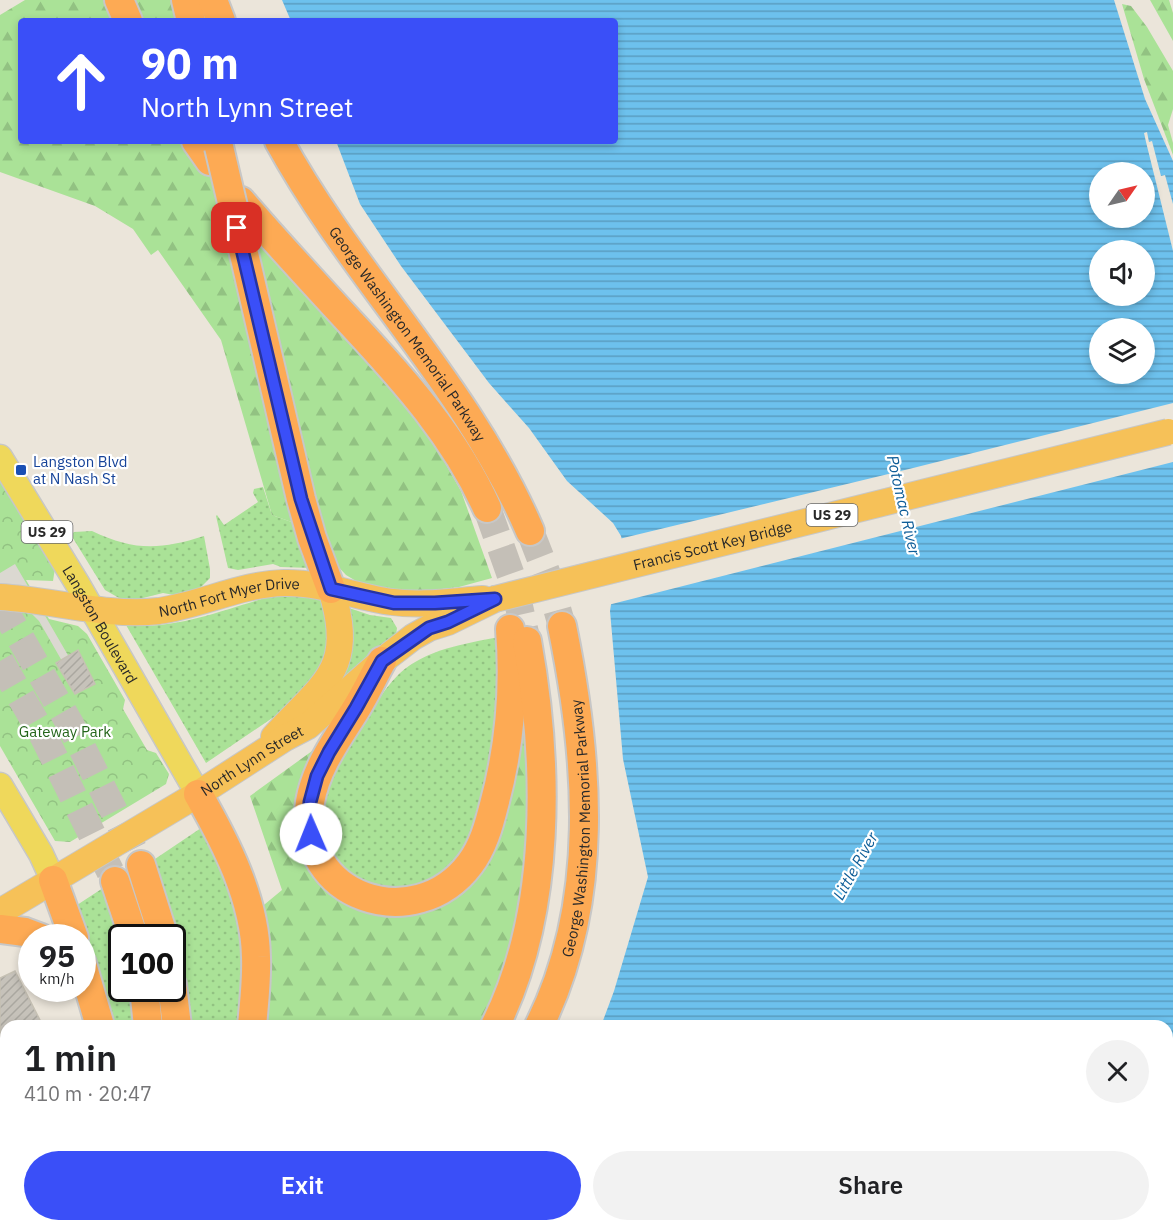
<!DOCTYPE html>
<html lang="en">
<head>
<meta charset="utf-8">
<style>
  body { margin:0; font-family:"IBM Plex Sans",sans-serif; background:#f2f2f2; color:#202124; height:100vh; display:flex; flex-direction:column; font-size:22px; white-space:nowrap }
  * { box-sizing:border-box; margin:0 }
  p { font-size:20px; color:#757577 }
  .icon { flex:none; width:33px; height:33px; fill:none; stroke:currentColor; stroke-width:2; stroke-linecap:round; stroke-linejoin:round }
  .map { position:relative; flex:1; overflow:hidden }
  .sheet { position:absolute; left:0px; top:1020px; width:1173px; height:212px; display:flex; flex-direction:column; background:#fff; border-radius:18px 18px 0 0; box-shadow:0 3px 9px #0003 }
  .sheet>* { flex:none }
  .guide { position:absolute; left:18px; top:18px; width:600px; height:126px; border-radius:6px; box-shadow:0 3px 9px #0003; background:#3a4ff8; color:#fff; overflow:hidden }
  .needle { width:39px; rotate:56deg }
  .fabs { position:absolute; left:1089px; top:162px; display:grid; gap:12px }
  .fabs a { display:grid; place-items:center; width:66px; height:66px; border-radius:50%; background:#fff; box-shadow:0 3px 9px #0003; font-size:30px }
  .speed { position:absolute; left:18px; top:924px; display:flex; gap:12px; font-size:30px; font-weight:700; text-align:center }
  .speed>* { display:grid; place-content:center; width:78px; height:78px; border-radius:50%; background:#fff; box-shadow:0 3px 9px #0003; line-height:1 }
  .speed small { font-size:15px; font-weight:400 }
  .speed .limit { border:3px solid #111; border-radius:9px; background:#fff; color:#111 }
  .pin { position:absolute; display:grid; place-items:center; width:51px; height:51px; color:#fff; margin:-26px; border-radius:12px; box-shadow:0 3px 9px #0006 }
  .me { position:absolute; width:66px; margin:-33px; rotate:359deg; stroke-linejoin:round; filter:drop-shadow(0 0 4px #0008) }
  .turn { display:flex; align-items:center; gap:21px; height:126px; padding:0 24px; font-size:27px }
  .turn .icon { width:78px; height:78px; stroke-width:2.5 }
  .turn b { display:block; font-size:42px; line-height:51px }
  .round { display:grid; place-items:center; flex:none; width:63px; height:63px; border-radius:32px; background:#f2f2f2 }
  .overview { display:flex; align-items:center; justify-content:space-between; height:102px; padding:0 24px }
  h1 { font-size:36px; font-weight:600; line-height:45px }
  .cta { display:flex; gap:12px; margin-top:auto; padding:12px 24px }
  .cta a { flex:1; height:69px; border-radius:36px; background:#3a4ff8; color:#fff; font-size:24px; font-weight:600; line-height:69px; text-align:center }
  .cta a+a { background:#f2f2f2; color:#202124 }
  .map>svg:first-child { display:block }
  .grass { fill:url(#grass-dots) }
  .forest { fill:url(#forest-firs) }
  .park { fill:url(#park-crowns) }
  .plaza { fill:#dbd8d1 }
  .water { fill:url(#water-rules); fill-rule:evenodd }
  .pier { fill:#ebe5da }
  .building { fill:url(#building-hatch); stroke:#c6c1b4; stroke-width:1.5 }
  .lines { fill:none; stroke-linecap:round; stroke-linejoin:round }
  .motorway-tunnel { stroke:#c4bfb7; stroke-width:28; stroke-dasharray:28 14; stroke-linecap:butt }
  .primary-casing { stroke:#c7c7c7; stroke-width:27 }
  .trunk-casing { stroke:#c7c7c7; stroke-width:28 }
  .motorway-casing { stroke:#c7c7c7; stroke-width:32 }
  .primary { stroke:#efd85b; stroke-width:24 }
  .trunk { stroke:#f6c158; stroke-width:26 }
  .motorway { stroke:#fdaa54; stroke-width:28 }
  .trunk-bridge-casing { stroke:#c7c7c7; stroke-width:28; stroke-linecap:butt }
  .motorway-bridge-casing { stroke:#c7c7c7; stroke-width:32; stroke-linecap:butt }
  .trunk-bridge { stroke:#f6c158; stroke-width:26 }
  .motorway-bridge { stroke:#fdaa54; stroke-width:28 }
  .route-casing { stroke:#2633a1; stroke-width:15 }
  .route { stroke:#3a4ff8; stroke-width:10 }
  .transit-dot { fill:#1a4fb4; stroke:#fff; stroke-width:2 }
  .labels { text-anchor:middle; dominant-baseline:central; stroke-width:4.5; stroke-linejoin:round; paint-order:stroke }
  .shield { fill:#fff; stroke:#696969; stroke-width:1.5 }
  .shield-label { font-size:14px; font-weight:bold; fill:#292929 }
  .street-label { font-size:15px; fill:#292929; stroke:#fff }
  .transit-label { font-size:15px; fill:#164399; stroke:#fff; text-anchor:start }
  .park-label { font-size:15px; fill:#24651a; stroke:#fff }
  .water-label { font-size:16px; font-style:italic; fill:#0e5d98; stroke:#fff }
</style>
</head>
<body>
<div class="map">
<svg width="1173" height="1231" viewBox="0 0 1173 1231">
  <defs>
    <pattern id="grass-dots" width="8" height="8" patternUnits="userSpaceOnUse" patternTransform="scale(1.5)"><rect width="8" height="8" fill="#aae297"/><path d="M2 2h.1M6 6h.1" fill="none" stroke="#92c282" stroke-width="1.8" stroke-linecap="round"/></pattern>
    <pattern id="forest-firs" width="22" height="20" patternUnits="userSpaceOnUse" patternTransform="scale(1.5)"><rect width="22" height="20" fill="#aae297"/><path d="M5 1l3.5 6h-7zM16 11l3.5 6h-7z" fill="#92c282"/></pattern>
    <pattern id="park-crowns" width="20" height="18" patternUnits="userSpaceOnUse" patternTransform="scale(1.5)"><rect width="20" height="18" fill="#aae297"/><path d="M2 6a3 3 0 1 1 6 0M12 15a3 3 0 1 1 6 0" fill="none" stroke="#92c282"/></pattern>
    <pattern id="water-rules" width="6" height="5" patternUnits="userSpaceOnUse" patternTransform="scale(1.5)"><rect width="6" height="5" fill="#6dc1ed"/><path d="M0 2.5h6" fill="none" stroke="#5a9dc0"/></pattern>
    <pattern id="building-hatch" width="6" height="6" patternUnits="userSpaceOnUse" patternTransform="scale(1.5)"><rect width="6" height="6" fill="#c6c2ba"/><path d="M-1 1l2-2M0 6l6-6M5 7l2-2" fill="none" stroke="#aaa7a0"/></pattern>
  </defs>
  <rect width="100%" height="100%" fill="#ebe5da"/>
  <path class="grass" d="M263,487L272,515L300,525L312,568L281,567L273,564L238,570L228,568L216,516L217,515L224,525L258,502L253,493L254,489Z
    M92,531C134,551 160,550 204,536L210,569V578L200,588L174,595L163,593L135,600L119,598L105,590L71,535L74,532Z
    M276,595H309L324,601L329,619V654L293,704L206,763L126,625C179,630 226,608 276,595Z
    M349,608L370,615L391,618L397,628L396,635L326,697Z
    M499,637L508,685L479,833L444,879L374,893L325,853L318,806L347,738L354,740C368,719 380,692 399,674C426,649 464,644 499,637Z
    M204,826L239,915L244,956L238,1026H191L182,956L155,859Z
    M103,888L114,917L121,948L122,988L130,989L134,1026H114L106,995L74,907Z"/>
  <path class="forest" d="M25,0H108L117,21H21V141H187L220,187L300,525L272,515L221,340L158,250L151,255L133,229L95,206L0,172V15Z
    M133,0H177L182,21H141Z
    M1150,0H1169L1173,13V41Z
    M1122,4L1131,6L1147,27L1173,71V109L1168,125L1173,143V155L1144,79Z
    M254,235L399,393L432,440L461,491L492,578L459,587L408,593L356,581L346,575L332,560L263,308L270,300Z
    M523,700L534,810L516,942L485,1026H262L259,909L282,890L250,796L330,738L307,804L349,893L462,881Z
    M207,1226H318L313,1231H204Z"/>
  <path class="park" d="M0,480L55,568L53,581L26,580L49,619L78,626L87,634L125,700L123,709L147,750L156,753L169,774L166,784L70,842L55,841L0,746Z"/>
  <path class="plaza" d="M15,564L69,657L62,661L39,621L32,614L20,612L16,613L7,619L3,626L0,625V573Z"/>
  <path class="water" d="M282,0H1114L1145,99L1173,161V1231H536L541,1226H1167V1026H601L614,991L648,877L623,759L610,611L613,592L624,550L621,536L613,523L567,481L529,428L489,383L401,266L360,204L336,141H615V21H291ZM1100,172H1144V218H1100ZM1100,250H1144V296H1100ZM1100,328H1144V374H1100Z"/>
  <path class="pier" d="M1147,132L1149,142L1152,141L1161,176L1165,175L1173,204V251L1146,142L1144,133Z
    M1173,403V462L608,605L610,591L618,572L621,550L619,539L909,469Z"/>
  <path class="building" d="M78,650L95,684L75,694L56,663Z
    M15,971L43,1026H6V1220L0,1223V978Z
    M6,1220V1226H77L76,1231H10L0,1228V1223Z"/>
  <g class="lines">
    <path class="motorway-tunnel" d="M487,508L514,584L525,633
      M530,531L548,577L562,626
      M0,603L70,724L141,865
      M0,661L44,737L115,881"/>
    <g class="primary-casing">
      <g id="primary">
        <path id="s1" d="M0,457L77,583L198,794"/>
        <path d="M0,785L41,854L53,880"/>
      </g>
    </g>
    <g class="trunk-casing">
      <g id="trunk">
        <path id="s2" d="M0,597C52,600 107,617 159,611C201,605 241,584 284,583C321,582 356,597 392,602C421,606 453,601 483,599"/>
        <path d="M274,737C323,683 357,670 331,589"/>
        <path id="s3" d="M0,912L198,794L285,738L308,726L382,661L413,637L429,628L448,622L495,599"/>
      </g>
    </g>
    <g class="motorway-casing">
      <g id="motorway">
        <path d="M119,0L128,21"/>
        <path d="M186,0L191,21"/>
        <path d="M213,0L221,21"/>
        <path d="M196,141L210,161"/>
        <path id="s4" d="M279,141C354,278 468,386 530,531"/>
        <path d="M241,201C277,243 314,283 352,324C405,381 455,437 487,508"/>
        <path d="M238,228L301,499L312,538L331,589"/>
        <path d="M382,661C373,677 366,693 356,709C338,738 316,767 310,802C296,898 415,937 470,864C483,847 489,825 494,805C510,746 515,690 510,629"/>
        <path d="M198,794C226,843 255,899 256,957C257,980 254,1003 252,1026"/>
        <path d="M141,865L164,938"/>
        <path d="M53,880L74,938"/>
        <path d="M115,881L134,938"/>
        <path d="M0,929L25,932L41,938"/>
        <path d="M82,964L100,1026"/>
        <path d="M172,985L177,1026"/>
        <path d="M144,988L148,1026"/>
        <path d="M495,1026C552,913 549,762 527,641"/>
        <path id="s5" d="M539,1026C601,902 589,758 562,626"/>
        <path d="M131,1231L132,1226"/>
        <path d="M159,1231L161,1226"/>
        <path d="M191,1231L194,1226"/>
        <path d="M327,1231L333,1226"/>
        <path d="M373,1231L379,1226"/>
      </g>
    </g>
    <use href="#primary" class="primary"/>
    <use href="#trunk" class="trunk"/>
    <use href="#motorway" class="motorway"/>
    <g class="trunk-bridge-casing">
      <g id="trunk-bridge">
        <path id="s6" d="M495,599L1168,432"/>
      </g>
    </g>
    <g class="motorway-bridge-casing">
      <path id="motorway-bridge" d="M219,147L238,228"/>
    </g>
    <use href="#trunk-bridge" class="trunk-bridge"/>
    <use href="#motorway-bridge" class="motorway-bridge"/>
  </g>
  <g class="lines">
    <g class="route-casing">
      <path id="route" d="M237,228L301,499L331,589L394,603H435L495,599L448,622L429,628L382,661L356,708L329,752L317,776L310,802L309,824L311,834"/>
    </g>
    <use href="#route" class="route"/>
  </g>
  <rect class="transit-dot" x="15" y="464" width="12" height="12" rx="3"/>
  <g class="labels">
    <g class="shield">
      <rect x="806.5" y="504" width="51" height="22" rx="4.5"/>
      <rect x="21.5" y="521" width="51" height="22" rx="4.5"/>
    </g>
    <g class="shield-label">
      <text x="832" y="515">US 29</text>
      <text x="47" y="532">US 29</text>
    </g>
    <g class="street-label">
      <text stroke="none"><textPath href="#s4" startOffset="232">George Washington Memorial Parkway</textPath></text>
      <text stroke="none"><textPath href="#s6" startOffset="224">Francis Scott Key Bridge</textPath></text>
      <text stroke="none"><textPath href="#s2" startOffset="232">North Fort Myer Drive</textPath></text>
      <text stroke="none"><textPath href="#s1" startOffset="195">Langston Boulevard</textPath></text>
      <text stroke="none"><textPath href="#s3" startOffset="294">North Lynn Street</textPath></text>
      <text stroke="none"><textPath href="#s5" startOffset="204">George Washington Memorial Parkway</textPath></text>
    </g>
    <g class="transit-label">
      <text x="33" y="461">Langston Blvd<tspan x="33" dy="17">at N Nash St</tspan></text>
    </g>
    <g class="park-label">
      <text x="65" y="731">Gateway Park</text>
    </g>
    <g class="water-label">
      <text transform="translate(904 505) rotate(77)">Potomac River</text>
      <text transform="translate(855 866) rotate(-61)">Little River</text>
    </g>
  </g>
</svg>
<div class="fabs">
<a><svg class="needle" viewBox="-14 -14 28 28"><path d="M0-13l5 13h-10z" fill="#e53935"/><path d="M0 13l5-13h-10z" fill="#757577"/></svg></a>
<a><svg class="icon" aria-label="sound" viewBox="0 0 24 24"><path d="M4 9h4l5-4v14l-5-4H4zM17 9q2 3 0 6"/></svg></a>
<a><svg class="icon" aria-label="layers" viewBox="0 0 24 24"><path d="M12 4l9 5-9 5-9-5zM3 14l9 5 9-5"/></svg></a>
</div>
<div class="speed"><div>95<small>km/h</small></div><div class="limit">100</div></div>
<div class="pin" style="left:237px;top:228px;background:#d93025"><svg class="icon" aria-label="arrive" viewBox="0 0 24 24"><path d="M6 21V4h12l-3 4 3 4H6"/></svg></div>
<svg class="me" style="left:311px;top:834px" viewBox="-20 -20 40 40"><circle r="19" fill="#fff"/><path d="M0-13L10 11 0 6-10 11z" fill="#3a4ff8"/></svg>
<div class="guide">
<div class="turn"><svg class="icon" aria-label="ahead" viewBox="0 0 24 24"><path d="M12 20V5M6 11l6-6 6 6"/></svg><div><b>90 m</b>North Lynn Street</div></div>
</div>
<section class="sheet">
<div class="overview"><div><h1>1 min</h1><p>410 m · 20:47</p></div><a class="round"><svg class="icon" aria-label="close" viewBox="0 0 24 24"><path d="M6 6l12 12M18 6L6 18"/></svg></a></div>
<div class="cta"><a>Exit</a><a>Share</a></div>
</section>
</div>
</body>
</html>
